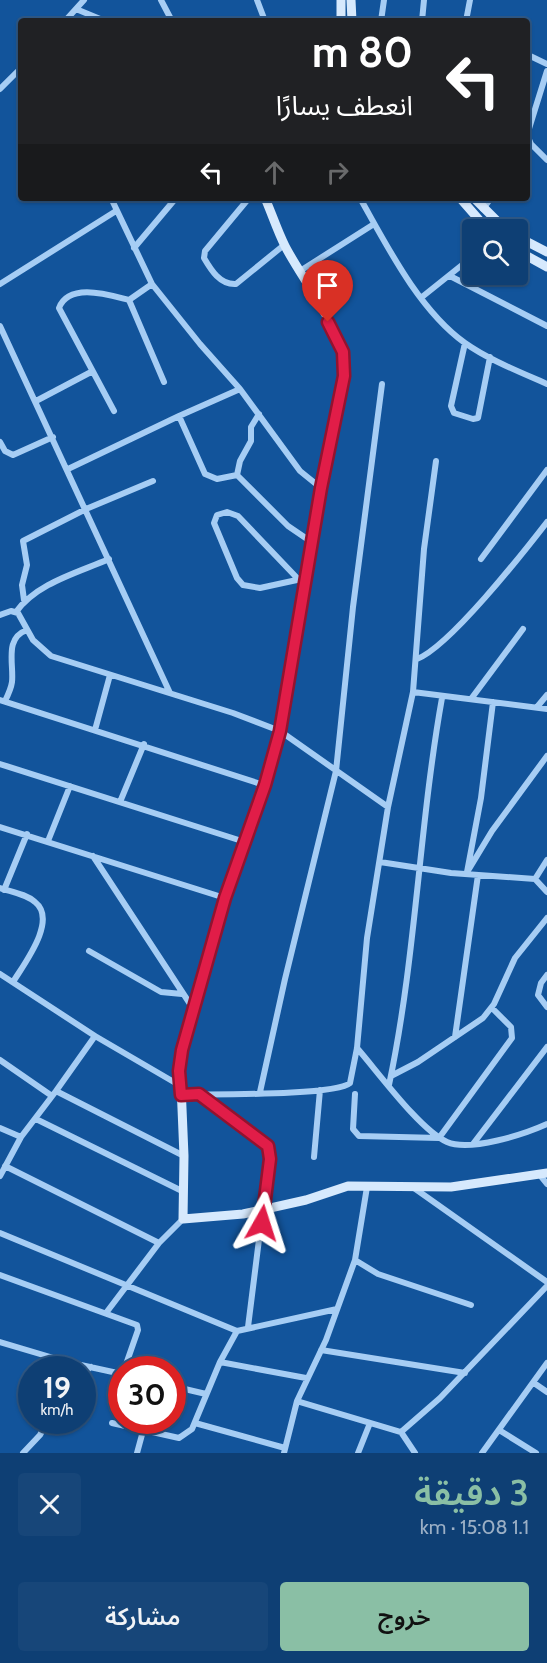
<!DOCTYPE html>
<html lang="ar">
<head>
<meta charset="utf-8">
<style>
  body { margin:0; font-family:Cabin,"Noto Sans Arabic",sans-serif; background:#174679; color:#f1f3f6; direction:rtl; height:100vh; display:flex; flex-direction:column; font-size:22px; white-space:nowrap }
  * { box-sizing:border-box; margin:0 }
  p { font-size:20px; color:#9bafc5 }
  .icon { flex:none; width:33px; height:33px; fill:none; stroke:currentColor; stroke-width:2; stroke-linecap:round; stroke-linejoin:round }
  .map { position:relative; height:1453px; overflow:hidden; direction:ltr }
  .drawer { display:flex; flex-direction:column; background:#0e3f74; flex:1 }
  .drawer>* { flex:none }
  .guide { position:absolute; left:18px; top:18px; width:512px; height:183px; border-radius:6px; box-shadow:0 2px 4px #0004,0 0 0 2px #2e5886; direction:rtl; background:#202124; color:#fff; overflow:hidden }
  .fabs { position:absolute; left:462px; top:219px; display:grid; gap:12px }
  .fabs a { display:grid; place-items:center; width:66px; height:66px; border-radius:6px; background:#0e3f74; box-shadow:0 2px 4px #0004,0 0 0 2px #2e5886; font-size:30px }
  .speed { position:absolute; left:18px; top:1356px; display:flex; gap:12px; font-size:30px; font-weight:700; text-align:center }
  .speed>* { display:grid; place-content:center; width:78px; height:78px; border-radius:50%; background:#0e3f74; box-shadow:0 2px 4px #0004,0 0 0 2px #2e5886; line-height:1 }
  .speed small { font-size:15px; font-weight:400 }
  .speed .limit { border:9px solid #d22; background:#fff; color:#111 }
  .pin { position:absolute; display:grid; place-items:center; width:51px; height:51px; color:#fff; margin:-62px -26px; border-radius:50% 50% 50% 0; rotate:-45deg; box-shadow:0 0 6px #0007 }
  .pin .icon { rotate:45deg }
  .me { position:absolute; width:66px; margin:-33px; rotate:6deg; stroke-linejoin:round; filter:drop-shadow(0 0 4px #0008) }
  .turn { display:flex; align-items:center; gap:21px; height:126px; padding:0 18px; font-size:27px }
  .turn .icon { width:78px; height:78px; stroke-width:2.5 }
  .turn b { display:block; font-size:42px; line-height:51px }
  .lanes { display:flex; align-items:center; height:57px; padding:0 18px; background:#0003; justify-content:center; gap:30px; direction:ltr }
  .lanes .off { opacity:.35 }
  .round { display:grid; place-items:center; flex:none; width:63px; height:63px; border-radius:6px; background:#174679 }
  .headline { display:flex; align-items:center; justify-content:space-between; height:102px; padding:0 18px }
  h1 { font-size:36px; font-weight:600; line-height:45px; color:#8abfa5 }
  .button { display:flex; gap:12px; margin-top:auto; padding:12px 18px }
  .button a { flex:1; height:69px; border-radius:6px; background:#8abfa5; color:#111; font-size:24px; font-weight:600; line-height:69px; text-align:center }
  .button a+a { background:#174679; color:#f1f3f6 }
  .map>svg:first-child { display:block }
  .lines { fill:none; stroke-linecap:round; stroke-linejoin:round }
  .street { stroke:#a6cdf4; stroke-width:6 }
  .secondary { stroke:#d6e9fd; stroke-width:9 }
  .route-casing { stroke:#92132f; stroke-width:15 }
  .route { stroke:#e11d48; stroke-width:10 }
</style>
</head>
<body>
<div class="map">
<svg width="547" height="1453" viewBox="0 0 547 1453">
  <rect width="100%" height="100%" fill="#12549b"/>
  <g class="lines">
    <path class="street" d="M161,0L172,21
      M257,0L265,21
      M76,9L105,21
      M65,21L84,0
      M381,21L384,0
      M422,21L424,0
      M466,21L470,0
      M526,54L547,64
      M547,71L527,135L531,144L547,160
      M0,89L21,68
      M111,198L152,284L200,344L240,389L300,471L321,488
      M249,198L205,251L204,258C211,270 220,285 236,284L284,245
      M360,198C387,246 419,310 465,343C489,360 520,372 547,384
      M483,209L491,198
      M134,248L176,198
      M300,271L374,224
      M450,276L547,326
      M0,284L116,211
      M152,284L129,300L164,382
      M422,297L472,257
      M0,326L170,693
      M465,343L451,406L454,413L473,419L478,418L490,357
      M36,401L91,372
      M114,411L59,308C69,282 109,295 129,300
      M259,414L251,427V441L240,461L237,475L288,526L313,543
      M0,442L5,451L13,455L53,437
      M436,461L424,549L413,692L547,709
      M68,469L179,416
      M237,475L217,479L205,474L179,416L240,389
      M481,559L547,470
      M299,580L238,516L227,512L217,515L214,523L237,578L243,585L260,588L306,578
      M24,600L22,585L27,565L23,541L86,509L153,481
      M16,612C37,583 77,573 109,559
      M0,615L11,611L18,613L33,640L51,656L233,713L280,731L388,807L367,938L357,1048L350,1083C336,1096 208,1094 181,1095
      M417,659C449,647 523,553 547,522
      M471,699L523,629
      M0,700L264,785
      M5,701C8,695 11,689 12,682C14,664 4,638 27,630
      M537,707L547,695
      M95,730L110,675
      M0,764L245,842
      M120,802L144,744
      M388,807L413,692
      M0,827L225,898
      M48,841L70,786
      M93,856L194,1010
      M380,862L451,873L535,879L547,892
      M469,869L492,831L547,756
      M467,872L481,798L493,702
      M535,879L547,860
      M0,888C12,892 26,894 35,902C58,920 24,964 13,982
      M4,890L27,834
      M89,951L161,992L182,994
      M0,974L95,1036L179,1085
      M547,975L541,983L538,995L547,1007
      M455,1037L478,875
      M357,1048C378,1072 420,1130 447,1142C470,1152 525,1134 547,1124
      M0,1060L52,1096
      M391,1076L418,1062L483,1018L494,1004L515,958L547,918
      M389,1085C416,958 419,826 442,698
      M56,1091L95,1036
      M260,1092L285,979L336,771L353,607L382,384
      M199,1094L260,1138L270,1152L248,1327
      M355,1094L353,1129L359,1136L439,1138L512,1038L511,1027L492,1008
      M36,1119L184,1192
      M0,1128L21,1137
      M473,1144L547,1047
      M314,1157L320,1090
      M5,1166L159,1243
      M539,1174L547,1184
      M0,1176L21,1137L56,1091L184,1156
      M414,1188L547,1282
      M0,1233L237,1331L337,1309
      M355,1260L378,1274L471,1305
      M0,1275L137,1325L138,1330L124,1370
      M106,1313L159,1243L183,1219
      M0,1342L67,1362L122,1374
      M321,1350L465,1373
      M220,1362L237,1331
      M82,1374L91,1367
      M534,1383L547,1392
      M172,1386L206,1394
      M297,1401L401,1432L415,1453
      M112,1423L179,1438L192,1429L220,1362L306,1378
      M195,1423L285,1448
      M499,1430L536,1453
      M401,1432L440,1398L547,1286
      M23,1453L40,1435L48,1420
      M137,1453L143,1431
      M284,1453L297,1401L326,1340L355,1260L367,1187
      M358,1453L370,1423
      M482,1453L547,1363"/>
    <path class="secondary" d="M341,0V21
      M351,0L352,21
      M265,198C272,214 277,230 285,246C304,283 347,333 344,376L321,488L280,731L225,898L180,1061L184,1156L183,1219L243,1214L306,1200L348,1186L451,1187L547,1173
      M460,198L488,230
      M474,198L506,230
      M518,237L547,252
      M518,251L547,267"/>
  </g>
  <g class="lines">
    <g class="route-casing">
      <path id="route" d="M262,1223L270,1159L268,1146L199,1094L181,1095L179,1071L182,1050L225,898L265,785L280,731L321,488L344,376L343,352L328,322"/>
    </g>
    <use href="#route" class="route"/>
  </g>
</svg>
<div class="fabs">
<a><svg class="icon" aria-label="search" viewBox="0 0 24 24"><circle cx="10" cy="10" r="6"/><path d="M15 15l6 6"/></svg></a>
</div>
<div class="speed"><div>19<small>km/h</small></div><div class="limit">30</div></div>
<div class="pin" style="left:328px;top:322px;background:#d93025"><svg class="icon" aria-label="arrive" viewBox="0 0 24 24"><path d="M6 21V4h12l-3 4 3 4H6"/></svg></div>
<svg class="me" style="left:262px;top:1223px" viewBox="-20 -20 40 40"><path d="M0-17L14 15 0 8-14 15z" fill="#e11d48" stroke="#fff" stroke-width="4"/></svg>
<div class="guide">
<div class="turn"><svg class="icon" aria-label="left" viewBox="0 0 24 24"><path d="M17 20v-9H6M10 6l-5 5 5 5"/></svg><div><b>80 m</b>انعطف يسارًا</div></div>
<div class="lanes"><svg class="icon" aria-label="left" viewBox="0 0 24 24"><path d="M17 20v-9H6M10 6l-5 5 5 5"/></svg><svg class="icon off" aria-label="ahead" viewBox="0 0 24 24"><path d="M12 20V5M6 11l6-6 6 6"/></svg><svg class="icon off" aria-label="right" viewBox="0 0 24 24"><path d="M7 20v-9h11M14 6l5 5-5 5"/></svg></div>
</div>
</div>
<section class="drawer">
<div class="headline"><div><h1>3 دقيقة</h1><p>1.1 km · 15:08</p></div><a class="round"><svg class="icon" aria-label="close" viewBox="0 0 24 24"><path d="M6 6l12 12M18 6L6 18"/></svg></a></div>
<div class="button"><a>خروج</a><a>مشاركة</a></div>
</section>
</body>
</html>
